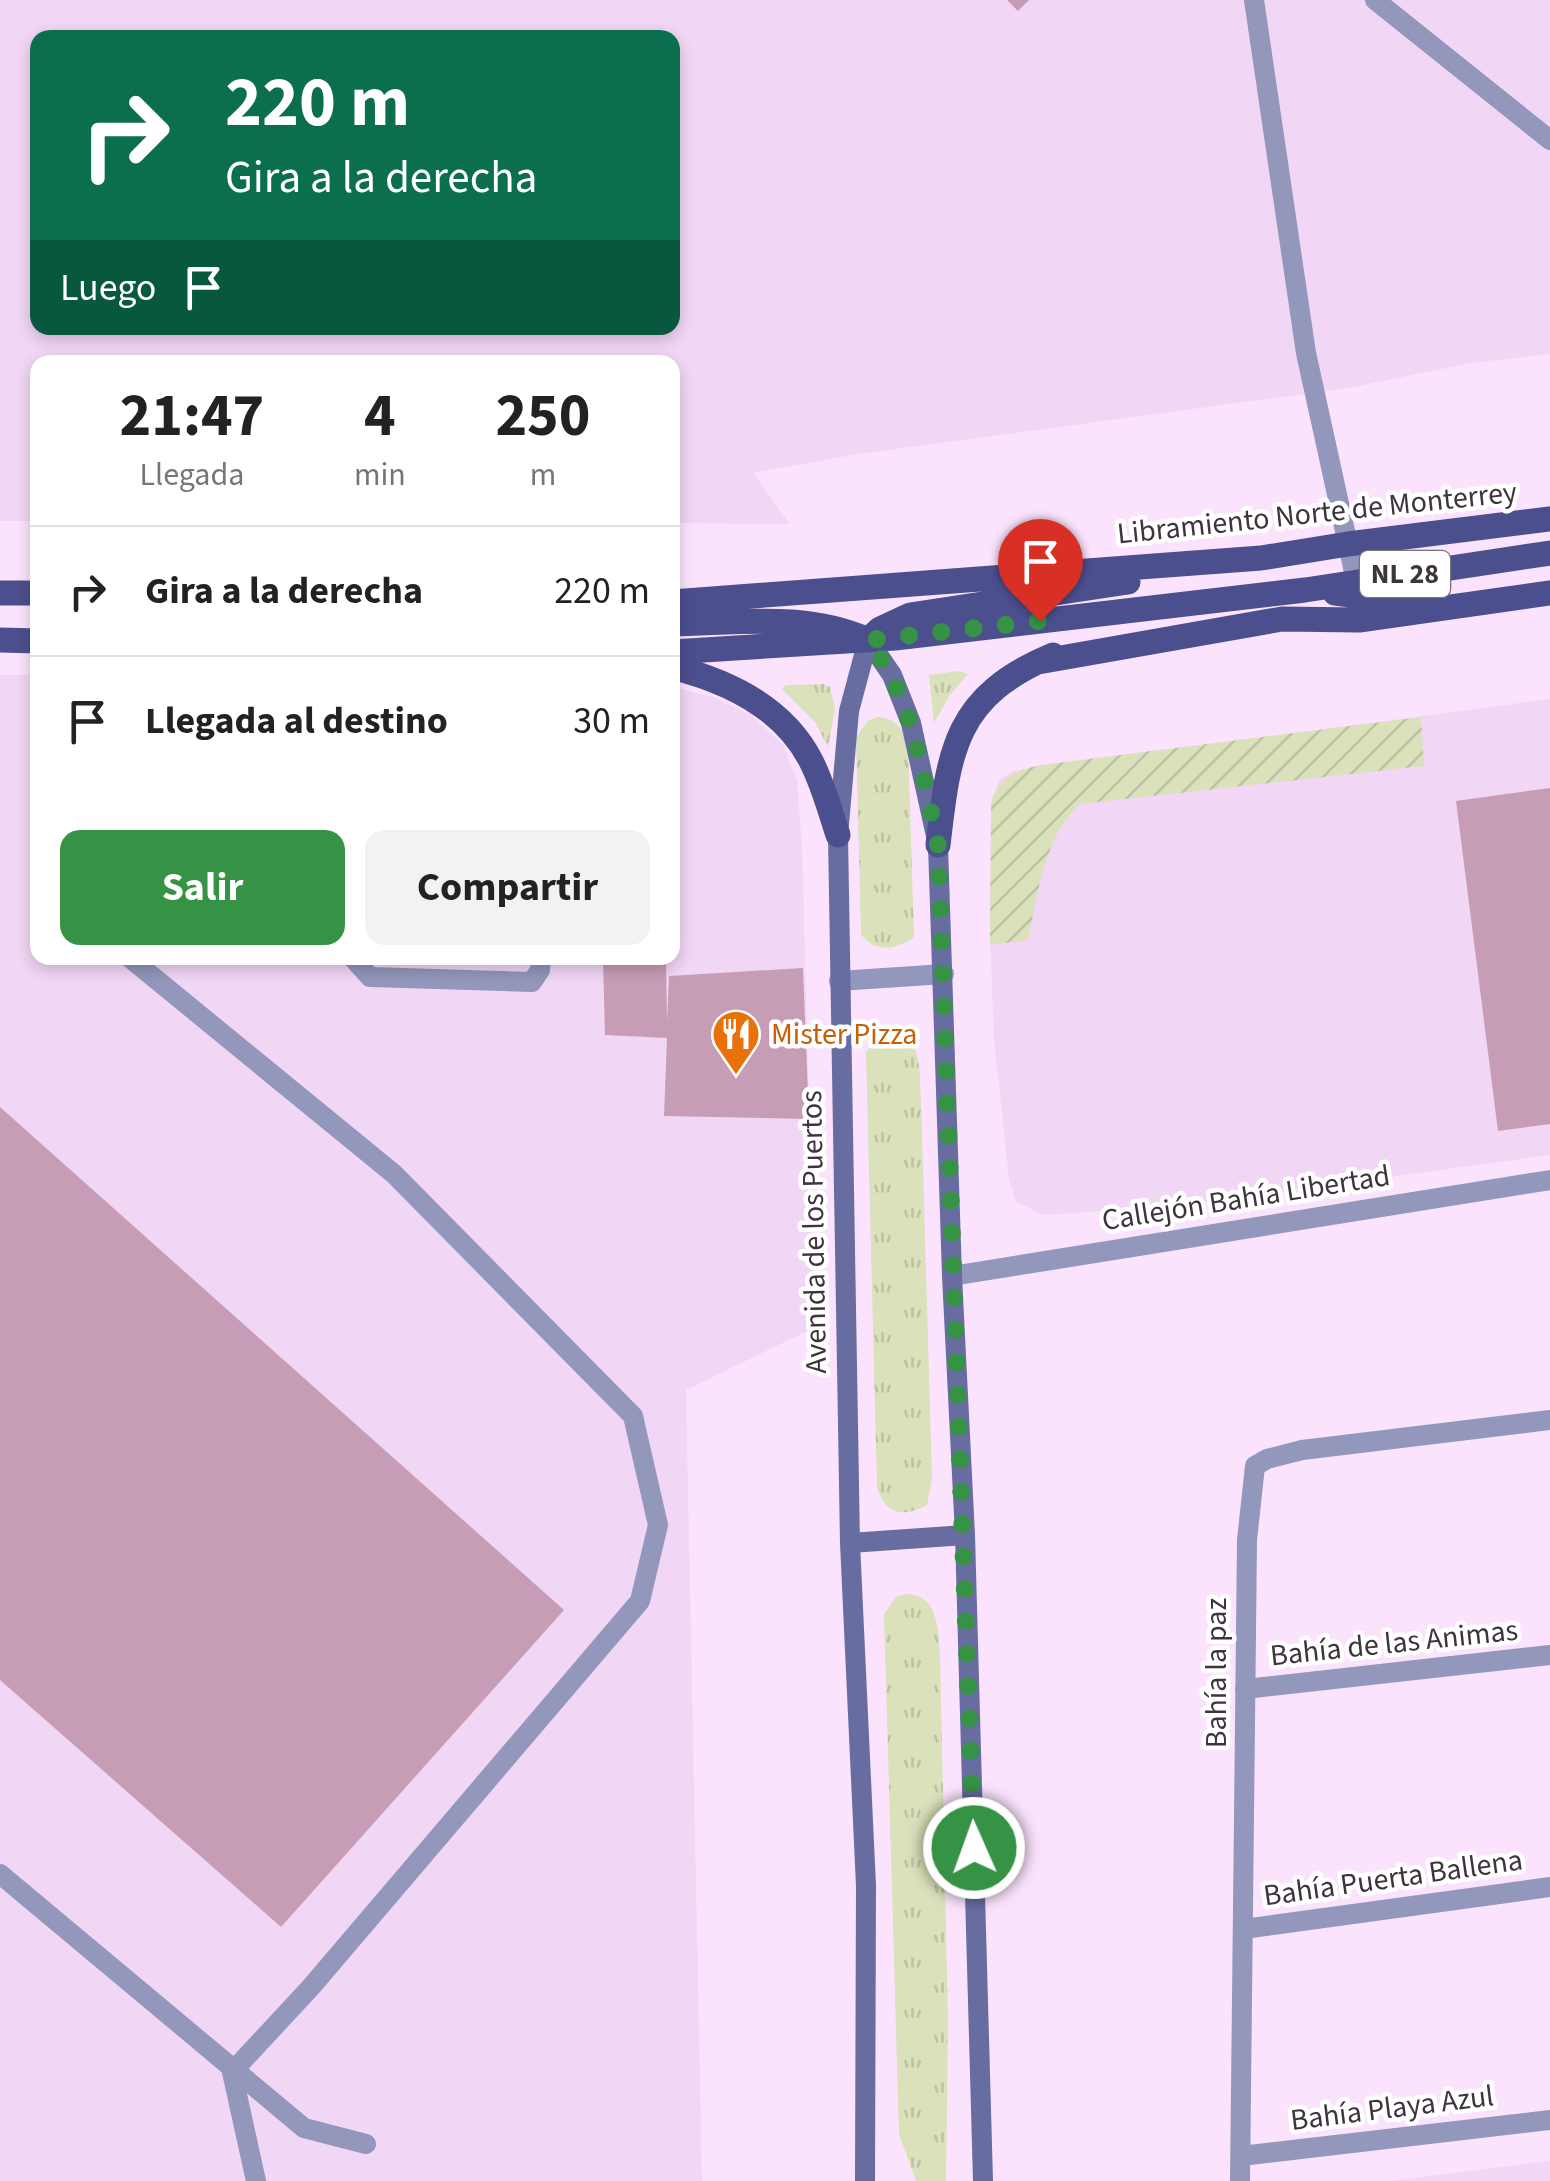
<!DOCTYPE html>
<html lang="es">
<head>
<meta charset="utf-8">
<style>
  body { margin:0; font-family:"Source Sans 3",sans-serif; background:#f2f2f2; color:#222; height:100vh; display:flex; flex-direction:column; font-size:38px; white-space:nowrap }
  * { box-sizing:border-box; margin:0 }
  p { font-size:32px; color:#767676 }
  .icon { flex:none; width:55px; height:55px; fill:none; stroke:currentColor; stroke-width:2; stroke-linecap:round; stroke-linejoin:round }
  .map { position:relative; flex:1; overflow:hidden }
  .panel { position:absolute; left:30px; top:355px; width:650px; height:610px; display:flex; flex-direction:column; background:#fff; border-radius:20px; box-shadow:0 5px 15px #0003 }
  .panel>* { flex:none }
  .guide { position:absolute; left:30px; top:30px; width:650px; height:305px; border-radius:20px; box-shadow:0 5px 15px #0003; background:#0b6e4f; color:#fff; overflow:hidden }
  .pin { position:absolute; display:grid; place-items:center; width:85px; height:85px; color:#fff; margin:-102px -42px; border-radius:50% 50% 50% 0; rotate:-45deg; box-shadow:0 0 10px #0007 }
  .pin .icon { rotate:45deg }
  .me { position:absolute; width:110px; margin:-55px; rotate:358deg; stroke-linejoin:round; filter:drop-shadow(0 0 8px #0008) }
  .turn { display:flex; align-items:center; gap:35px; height:210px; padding:0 30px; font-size:45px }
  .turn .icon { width:130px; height:130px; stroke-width:2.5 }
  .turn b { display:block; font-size:70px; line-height:85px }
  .then { display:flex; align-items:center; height:95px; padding:0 30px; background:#0003; gap:20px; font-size:38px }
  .eta { display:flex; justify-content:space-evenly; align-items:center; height:170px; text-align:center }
  .eta b { font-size:60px; font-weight:700; line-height:70px }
  .action { display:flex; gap:20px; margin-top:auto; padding:20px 30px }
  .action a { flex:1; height:115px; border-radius:20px; background:#369244; color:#fff; font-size:40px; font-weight:700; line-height:115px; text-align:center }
  .action a+a { background:#f2f2f2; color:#222 }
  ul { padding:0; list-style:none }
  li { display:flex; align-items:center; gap:30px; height:130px; padding:0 30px; border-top:2px solid #e0e0e0 }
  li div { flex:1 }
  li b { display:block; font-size:38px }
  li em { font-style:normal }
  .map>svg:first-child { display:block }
  .built { fill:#f2d6f5; fill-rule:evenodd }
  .grass { fill:url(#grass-tufts) }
  .garden { fill:url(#garden-furrows) }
  .building { fill:#c79db5 }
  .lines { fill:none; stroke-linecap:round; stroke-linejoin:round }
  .lane { stroke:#9297bb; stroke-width:20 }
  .street { stroke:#9297bb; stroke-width:20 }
  .secondary { stroke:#686da1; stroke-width:20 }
  .primary { stroke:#4c4f8d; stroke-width:25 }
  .route { stroke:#369244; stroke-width:18; stroke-dasharray:0 32.4 }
  .labels { text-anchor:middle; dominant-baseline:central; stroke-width:9; stroke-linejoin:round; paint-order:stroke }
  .shield { fill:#fff; stroke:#777178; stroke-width:2.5 }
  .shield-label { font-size:28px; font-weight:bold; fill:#3d343e }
  .street-label { font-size:30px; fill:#3d343e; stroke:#fff }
  .food-label { font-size:30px; fill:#c56008; stroke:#fff; text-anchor:start }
</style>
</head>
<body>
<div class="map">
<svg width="1550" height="2181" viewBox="0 0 1550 2181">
  <defs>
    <pattern id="grass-tufts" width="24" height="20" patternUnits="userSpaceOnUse" patternTransform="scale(2.5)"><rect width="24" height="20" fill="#dae1bb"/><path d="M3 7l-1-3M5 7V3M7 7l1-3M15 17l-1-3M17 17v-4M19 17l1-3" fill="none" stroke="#bcc2a2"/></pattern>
    <pattern id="garden-furrows" width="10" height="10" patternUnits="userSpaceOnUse" patternTransform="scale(2.5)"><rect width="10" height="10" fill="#dae1bb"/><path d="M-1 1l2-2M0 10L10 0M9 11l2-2" fill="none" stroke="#bcc2a2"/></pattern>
  </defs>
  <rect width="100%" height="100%" fill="#fbe3fd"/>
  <path class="built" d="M0,0H1550V354L1470,363L1349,388L858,454L753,473L790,524L673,523L672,362H38L37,521H0ZM38,38H672V328H38Z
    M0,675H37L38,958H672L673,687L713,697L750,714L783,745L797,781L802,846L815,1327L686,1390L702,2181H0Z
    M1550,699V1155L1185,1205L1044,1215L1016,1202L1009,1179L994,1039L990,936L991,805L999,780L1013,771Z
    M1550,2161V2181H1390Z"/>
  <path class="grass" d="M958,671L968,674L950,695L934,723L929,675Z
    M824,684L830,687L835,709L828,747L815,722L782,689L786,685Z
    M877,717C894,717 903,728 908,743L914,937C895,950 877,953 861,935L856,737L868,721Z
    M899,1032C923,1044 919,1075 921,1100L932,1477L927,1505C903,1518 885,1515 877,1487L866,1053L879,1033Z
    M909,1594C939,1597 938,1631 940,1655L948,2023L946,2181H916L899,2134L884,1614L897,1596Z"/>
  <path class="garden" d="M1421,717L1424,766L1080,804C1044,836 1038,894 1028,940L990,945L991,805C995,777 1017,770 1041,765Z"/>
  <path class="building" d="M1007,0H1029L1018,11Z
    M1550,788V1124L1498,1131L1456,801Z
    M603,958H666L667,1022L669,976L803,968L809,1119L664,1116L667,1038L605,1035Z
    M0,1107L564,1610L281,1927L0,1680Z"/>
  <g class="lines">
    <path class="lane" d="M1254,0L1306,353L1356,581
      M1375,0L1550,140
      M130,958L394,1174L633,1416L658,1525L640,1601L311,1987L232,2072L256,2181
      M353,958L370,977L532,982L540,970L541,958
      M839,981L944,974"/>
    <path class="street" d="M952,1276L1550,1180
      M1245,1689L1550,1655
      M0,1874L304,2128L366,2144
      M1244,1929L1550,1887
      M1241,2156L1550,2120
      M1240,2181L1247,1540L1255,1466L1267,1459L1302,1450L1550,1420"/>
    <path class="secondary" d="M868,640L892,675L911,723L938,845L952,1276L965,1535L983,2181
      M850,1543L965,1535
      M865,2181L866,1886L850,1543L838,835L849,711L868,640"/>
    <path class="primary" d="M0,593H38
      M1335,593L1415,603
      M672,602L1261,558L1348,544L1550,519
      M672,624C738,623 806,612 868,640L880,629L910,615L1128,582
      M0,640L38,641
      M672,652L895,638L1305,590L1550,553
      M1038,662L1282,619L1359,620L1550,593
      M672,667C728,681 784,708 811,761C823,784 830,811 838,835
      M938,845C949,749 955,696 1053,655"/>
  </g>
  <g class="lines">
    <path class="route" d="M974,1848L938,845C922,774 914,699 868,640L1040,621"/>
  </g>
  <defs>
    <g id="restaurant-pin" transform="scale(2.5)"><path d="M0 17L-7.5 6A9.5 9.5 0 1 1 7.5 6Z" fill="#e8710a" stroke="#fff"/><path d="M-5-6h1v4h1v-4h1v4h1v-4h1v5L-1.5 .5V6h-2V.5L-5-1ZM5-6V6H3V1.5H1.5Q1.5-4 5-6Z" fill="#fff"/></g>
  </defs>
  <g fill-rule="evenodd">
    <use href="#restaurant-pin" x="736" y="1034"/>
  </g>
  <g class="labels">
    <rect class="shield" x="1360" y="551" width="90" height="46" rx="8"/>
    <g class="shield-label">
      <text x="1405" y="574">NL 28</text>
    </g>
    <g class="street-label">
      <text transform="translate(1317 513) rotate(-6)">Libramiento Norte de Monterrey</text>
      <text transform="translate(1246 1198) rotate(-9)">Callejón Bahía Libertad</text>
      <text transform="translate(814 1232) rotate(-91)">Avenida de los Puertos</text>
      <text transform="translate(1394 1643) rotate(-6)">Bahía de las Animas</text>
      <text transform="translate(1216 1673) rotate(-90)">Bahía la paz</text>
      <text transform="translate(1393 1878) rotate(-8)">Bahía Puerta Ballena</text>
      <text transform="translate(1392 2108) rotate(-7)">Bahía Playa Azul</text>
    </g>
    <g class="food-label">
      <text x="771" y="1034">Mister Pizza</text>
    </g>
  </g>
</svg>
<div class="pin" style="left:1040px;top:621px;background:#d93025"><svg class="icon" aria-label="arrive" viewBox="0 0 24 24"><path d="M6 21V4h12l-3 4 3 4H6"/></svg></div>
<svg class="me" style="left:974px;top:1848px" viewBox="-20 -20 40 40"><circle r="17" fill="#369244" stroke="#fff" stroke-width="3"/><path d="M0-11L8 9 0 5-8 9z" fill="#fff"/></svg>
<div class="guide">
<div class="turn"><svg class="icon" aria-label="right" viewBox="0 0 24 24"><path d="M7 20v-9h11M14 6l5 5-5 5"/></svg><div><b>220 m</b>Gira a la derecha</div></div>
<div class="then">Luego<svg class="icon" aria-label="arrive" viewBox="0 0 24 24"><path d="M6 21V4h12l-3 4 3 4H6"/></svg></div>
</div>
<section class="panel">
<div class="eta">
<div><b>21:47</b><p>Llegada</p></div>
<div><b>4</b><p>min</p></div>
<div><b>250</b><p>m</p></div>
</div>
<ul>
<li><svg class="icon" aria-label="right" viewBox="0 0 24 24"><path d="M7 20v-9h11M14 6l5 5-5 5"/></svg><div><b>Gira a la derecha</b></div><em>220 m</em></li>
<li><svg class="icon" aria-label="arrive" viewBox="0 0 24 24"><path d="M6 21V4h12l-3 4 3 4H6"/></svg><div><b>Llegada al destino</b></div><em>30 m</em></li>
</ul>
<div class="action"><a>Salir</a><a>Compartir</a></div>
</section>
</div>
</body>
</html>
